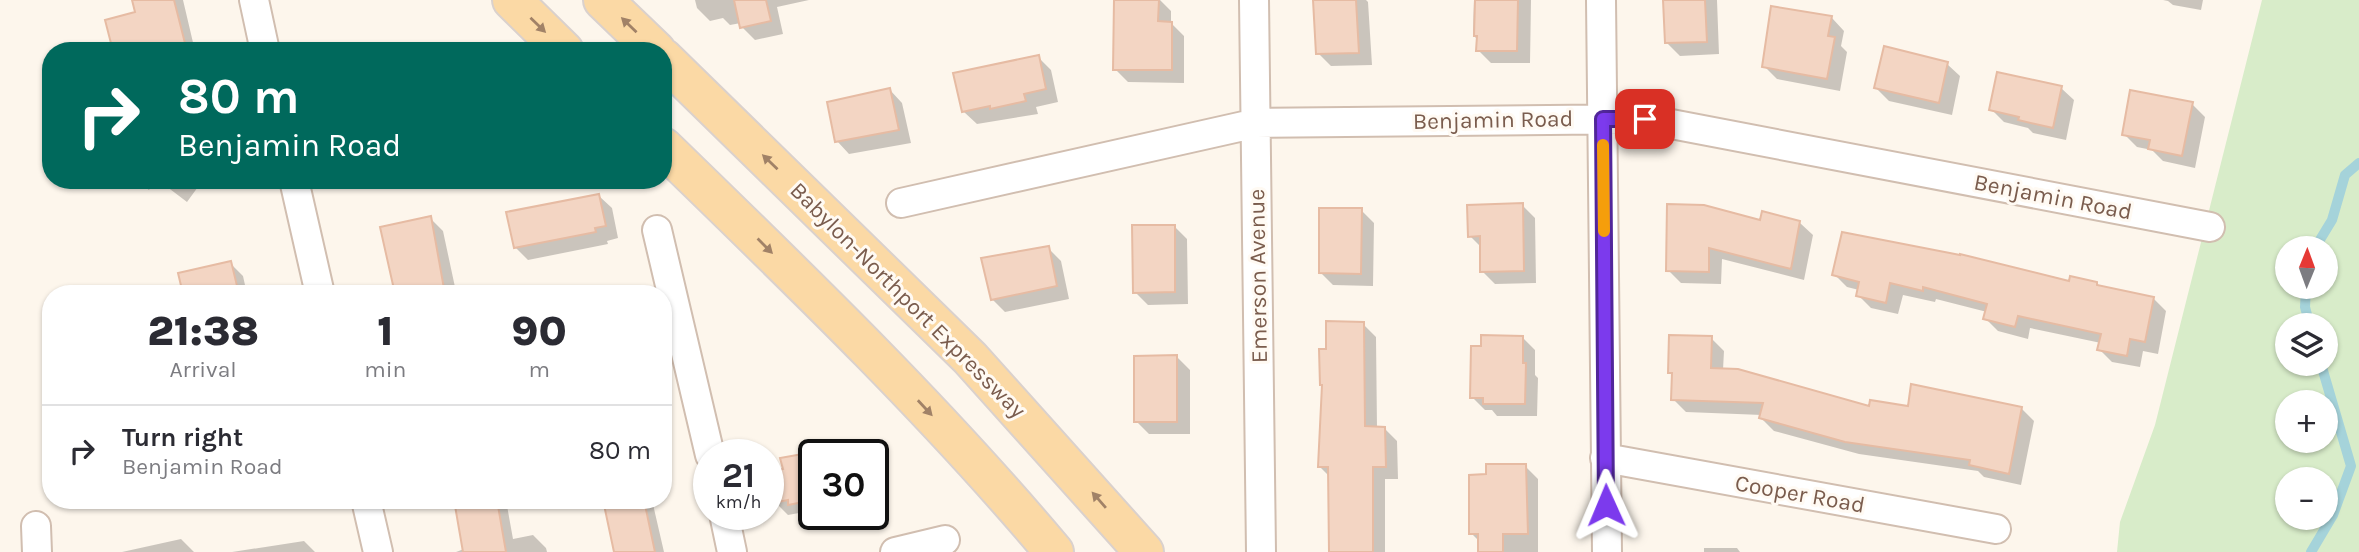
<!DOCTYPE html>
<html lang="en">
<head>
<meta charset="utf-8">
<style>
  body { margin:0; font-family:Karla,sans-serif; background:#f7f7f7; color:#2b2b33; height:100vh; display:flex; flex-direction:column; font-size:26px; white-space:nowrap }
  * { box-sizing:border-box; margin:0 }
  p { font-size:23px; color:#7c7c81 }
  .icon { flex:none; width:38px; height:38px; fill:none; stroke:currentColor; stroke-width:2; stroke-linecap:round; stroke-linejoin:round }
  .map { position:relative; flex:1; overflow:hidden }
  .panel { position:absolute; left:42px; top:285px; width:630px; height:224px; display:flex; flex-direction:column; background:#fff; border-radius:28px; box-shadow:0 2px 5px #0004 }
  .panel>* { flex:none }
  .hud { position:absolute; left:42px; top:42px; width:630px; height:147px; border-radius:28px; box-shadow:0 2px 5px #0004; background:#00695c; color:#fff; overflow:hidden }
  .needle { width:46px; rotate:1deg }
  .fabs { position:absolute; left:2275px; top:236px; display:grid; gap:14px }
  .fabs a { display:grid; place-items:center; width:63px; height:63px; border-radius:50%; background:#fff; box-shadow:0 2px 5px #0004; font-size:35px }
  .speed { position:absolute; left:693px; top:439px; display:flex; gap:14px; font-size:35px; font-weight:700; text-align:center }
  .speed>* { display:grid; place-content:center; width:91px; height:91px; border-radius:50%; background:#fff; box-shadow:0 2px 5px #0004; line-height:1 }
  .speed small { font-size:18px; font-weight:400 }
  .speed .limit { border:4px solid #111; border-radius:10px; background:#fff; color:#111 }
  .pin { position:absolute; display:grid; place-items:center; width:60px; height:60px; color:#fff; margin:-30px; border-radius:14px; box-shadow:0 4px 10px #0006 }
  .me { position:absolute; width:77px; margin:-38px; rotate:359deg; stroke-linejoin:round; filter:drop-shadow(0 0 5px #0008) }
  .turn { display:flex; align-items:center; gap:24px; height:147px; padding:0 21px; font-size:32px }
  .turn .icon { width:91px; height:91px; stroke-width:2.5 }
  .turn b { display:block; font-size:49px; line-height:60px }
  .eta { display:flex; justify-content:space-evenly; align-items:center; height:119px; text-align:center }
  .eta b { font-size:42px; font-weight:800; line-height:49px }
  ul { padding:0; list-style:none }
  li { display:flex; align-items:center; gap:21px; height:91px; padding:0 21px; border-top:2px solid #e1e1e2 }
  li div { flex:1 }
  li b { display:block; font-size:26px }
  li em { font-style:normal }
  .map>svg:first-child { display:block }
  .green { fill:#d8ecc9; fill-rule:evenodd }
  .shadow { fill:#0003 }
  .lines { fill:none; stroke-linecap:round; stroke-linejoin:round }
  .stream { stroke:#a5d3da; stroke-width:10 }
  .building { fill:#f3d5c3; stroke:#e6bba3; stroke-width:2 }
  .street-casing { stroke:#d1beb0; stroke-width:32 }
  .primary-casing { stroke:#dad1cd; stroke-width:42 }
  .street { stroke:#fff; stroke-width:28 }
  .primary { stroke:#fbd9a5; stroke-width:38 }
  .oneway { fill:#a18267 }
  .route-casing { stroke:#51269a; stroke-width:18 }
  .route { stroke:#7c3aed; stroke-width:12 }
  .slow { stroke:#f59e0b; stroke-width:12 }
  .labels { text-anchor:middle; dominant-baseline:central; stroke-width:6; stroke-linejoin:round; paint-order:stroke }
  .street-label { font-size:23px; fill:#7a5c4d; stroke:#fffaf3 }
</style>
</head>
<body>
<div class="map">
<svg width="2359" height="552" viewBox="0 0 2359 552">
  <rect width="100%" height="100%" fill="#fdf6ec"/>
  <path class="green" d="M2262,0H2359V552H2117L2120,522L2155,425ZM2287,248H2326V287H2287ZM2287,326H2326V364H2287ZM2287,402H2326V441H2287ZM2287,480H2326V518H2287Z"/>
  <path class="shadow" d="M134,0H183L195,51H114L137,14Z
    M695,0H809L777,7L783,34L755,40L742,27L741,23L730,25L723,18L710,21L697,8Z
    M1116,0H1160L1171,11V23L1184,36V83L1128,82L1115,69Z
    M1315,0H1366L1368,2L1372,65L1331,66L1318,53Z
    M1474,0H1531L1530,63H1491L1478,50V40L1473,35Z
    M1664,0H1717L1719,54L1680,56L1667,43Z
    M2163,0H2203L2201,10L2173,5L2168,1Z
    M1832,18L1844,31L1841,46L1847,52L1840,91L1777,79L1764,66Z
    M1038,57L1051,70L1058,102L1036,107L1038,114L977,124L964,112Z
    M1947,64L1960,76L1952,115L1889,101L1876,88Z
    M2061,88L2074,100L2066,140L2033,133L2028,128L2004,122L1991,109Z
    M890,90L902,103L911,143L849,154L837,141Z
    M2192,104L2205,117L2195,168L2163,161L2152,150L2137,147L2124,134Z
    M135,180H156L149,190Z
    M158,180H203L187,202Z
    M599,196L612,208L618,238L607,241L608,244L528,260L515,247Z
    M1522,205L1535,218L1536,283L1495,284L1482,271V248L1470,236Z
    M1669,206L1761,222L1800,223L1813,235L1804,280L1722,259L1721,284L1681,283L1668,270Z
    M1361,210L1374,223L1373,286L1333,285L1320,272Z
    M430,218L443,231L455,287H452L454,294H397Z
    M1174,226L1187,239L1188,304L1148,305L1135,292Z
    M1048,248L1061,261L1069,299L1005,312L992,299Z
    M230,263L243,276L247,294H185Z
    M1834,274L2097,283L2101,288L2153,298L2166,311L2158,354L2143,351L2140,367L2112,362L2099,349L2101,343L2030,328L2028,339L1998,331L1985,318L1987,312L1936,299L1935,302L1903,295L1898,314L1871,308L1858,295L1859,290L1847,287Z
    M1363,324L1376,337L1377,428H1384L1397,441L1398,479H1385V552H1330V477L1320,467L1328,351Z
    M1522,337L1535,350V375L1538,378L1537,416H1497L1492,410H1485L1472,397Z
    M1711,338L1724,351L1723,370L1871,408H2021L2034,421L2021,485L1984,477L1978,471L1859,454L1774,431L1761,418L1762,415L1686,412L1673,399V376L1670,373Z
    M1177,357L1190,370V434H1149L1136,421Z
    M851,446L860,455H814V514L803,517L799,513L788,515L775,502L785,470L782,460Z
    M1525,466L1538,479V552H1479L1480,542L1471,533L1488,476Z
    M450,500H506L513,539L533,535L546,548L547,552H456L464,549L456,506Z
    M605,500H652L664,552H616Z
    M181,539L194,552H122Z
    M304,541L315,552H232Z
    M1704,548H1737L1740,552H1704Z"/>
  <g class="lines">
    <path class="stream" d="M2315,248L2332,220L2345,175L2359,163
      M2306,287L2305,307L2310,326
      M2311,552L2333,515L2351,466L2321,364"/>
  </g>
  <path class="building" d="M132,0H174L186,47L172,51H113L105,20L135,12Z
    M734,0H766L771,21L740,28Z
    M1114,0H1159L1158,21L1172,22V70H1113Z
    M1313,0H1356L1359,53L1316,54Z
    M1475,0H1518L1517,51H1476L1477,36H1474Z
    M1663,0H1705L1707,42L1665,43Z
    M1771,6L1832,16L1828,36L1835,37L1827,79L1762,67Z
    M1884,46L1948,62L1939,103L1874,88Z
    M1039,55L1046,89L1024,94L1026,101L990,109V106L962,112L953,73Z
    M1997,72L2062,86L2053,128L2018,120L2019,117L1989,110Z
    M890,88L899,130L835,142L827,102Z
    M2130,90L2193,102L2182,156L2148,149L2150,140L2122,135Z
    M599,194L606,226L595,228L596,232L514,248L506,212Z
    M1523,203L1524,271L1480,272V236L1468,237L1467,205Z
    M1667,204L1704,205L1760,220L1762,211L1800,221L1791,269L1709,248V272L1666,271Z
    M1319,208H1362L1361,274L1319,273Z
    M431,216L445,294H395L380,227Z
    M1132,225H1175V292L1133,293Z
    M1842,232L1960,255V254L2069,281L2070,276L2097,282V285L2154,297L2145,342L2130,339L2127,356L2097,350L2101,334L2018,316L2015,327L1983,319L1987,304L1923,287V291L1890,283L1886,303L1856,296L1859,282L1832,275Z
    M1049,246L1057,286L991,300L981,258Z
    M231,261L239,294H183L178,273Z
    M1326,321L1364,322L1365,426L1385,427L1386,467H1373V552H1329L1328,467H1318L1322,385H1320L1319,349H1326Z
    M1481,335L1523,336V363H1526L1525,404H1483V398H1470L1471,346H1481Z
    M1669,335L1712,336L1711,368L1738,369L1869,406L1870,400L1908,406L1911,384L2022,407L2009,474L1969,465L1970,460L1845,442L1759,418L1763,403L1671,400L1672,373H1668Z
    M1177,355V422H1134V356Z
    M814,452V500L788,505V500L773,503L768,472L783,469L780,458Z
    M1486,464H1526L1528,534H1503V552H1478V534H1469V475L1486,474Z
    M454,500H497L506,552H463Z
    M603,500H644L655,552H614Z"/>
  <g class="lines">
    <g class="street-casing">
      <path id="street" d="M254,0L265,51
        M1254,0L1261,552
        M1601,0L1607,552
        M294,180L320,294
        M901,203L1257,123L1645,119L2210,227
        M657,230L710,455
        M1605,458L1996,529
        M366,500L378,552
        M724,514L732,552
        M36,526L37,552
        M895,552L945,540"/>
    </g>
    <g class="primary-casing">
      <path id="primary" d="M512,0L564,51
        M603,0L656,51
        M663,58L970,358L1144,552
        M663,147C798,278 933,408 1054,552"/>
    </g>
    <use href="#street" class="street"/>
    <use href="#primary" class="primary"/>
  </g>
  <defs><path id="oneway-solid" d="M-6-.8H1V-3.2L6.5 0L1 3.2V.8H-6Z" transform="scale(1.75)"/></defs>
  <g class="oneway">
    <use href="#oneway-solid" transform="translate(538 25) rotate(44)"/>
    <use href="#oneway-solid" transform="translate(629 25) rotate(-136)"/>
    <use href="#oneway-solid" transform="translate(770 162) rotate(-136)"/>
    <use href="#oneway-solid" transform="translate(765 246) rotate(45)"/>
    <use href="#oneway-solid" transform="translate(925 408) rotate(47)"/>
    <use href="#oneway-solid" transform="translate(1099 500) rotate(-131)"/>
  </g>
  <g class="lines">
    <g class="route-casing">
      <path id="route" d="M1606,505L1603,119H1645"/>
    </g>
    <use href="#route" class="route"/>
    <path class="slow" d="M1603,145L1604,231"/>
  </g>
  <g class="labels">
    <g class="street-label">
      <text transform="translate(1493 120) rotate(-1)">Benjamin Road</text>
      <text transform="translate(2053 197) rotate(11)">Benjamin Road</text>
      <text transform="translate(1258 276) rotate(-91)">Emerson Avenue</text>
      <text transform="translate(908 300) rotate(45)">Babylon-Northport Expressway</text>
      <text transform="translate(1800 494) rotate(10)">Cooper Road</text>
    </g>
  </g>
</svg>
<div class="fabs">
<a><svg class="needle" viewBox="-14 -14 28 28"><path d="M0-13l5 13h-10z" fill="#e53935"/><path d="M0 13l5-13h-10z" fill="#7c7c81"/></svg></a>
<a><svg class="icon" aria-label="layers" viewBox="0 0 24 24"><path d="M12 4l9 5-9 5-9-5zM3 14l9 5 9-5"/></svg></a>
<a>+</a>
<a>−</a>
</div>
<div class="speed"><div>21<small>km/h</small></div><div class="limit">30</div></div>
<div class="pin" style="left:1645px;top:119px;background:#d93025"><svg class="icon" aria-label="arrive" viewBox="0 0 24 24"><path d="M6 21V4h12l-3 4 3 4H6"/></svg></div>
<svg class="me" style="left:1606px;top:505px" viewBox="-20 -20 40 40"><path d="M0-17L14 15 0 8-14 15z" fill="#7c3aed" stroke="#fff" stroke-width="4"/></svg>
<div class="hud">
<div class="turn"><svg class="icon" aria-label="right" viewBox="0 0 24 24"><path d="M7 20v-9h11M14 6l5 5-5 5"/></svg><div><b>80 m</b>Benjamin Road</div></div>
</div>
<section class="panel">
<div class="eta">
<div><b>21:38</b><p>Arrival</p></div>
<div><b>1</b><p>min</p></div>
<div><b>90</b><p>m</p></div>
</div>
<ul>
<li><svg class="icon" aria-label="right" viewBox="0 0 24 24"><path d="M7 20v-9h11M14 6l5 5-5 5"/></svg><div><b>Turn right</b><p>Benjamin Road</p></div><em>80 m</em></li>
</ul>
</section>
</div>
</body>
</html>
